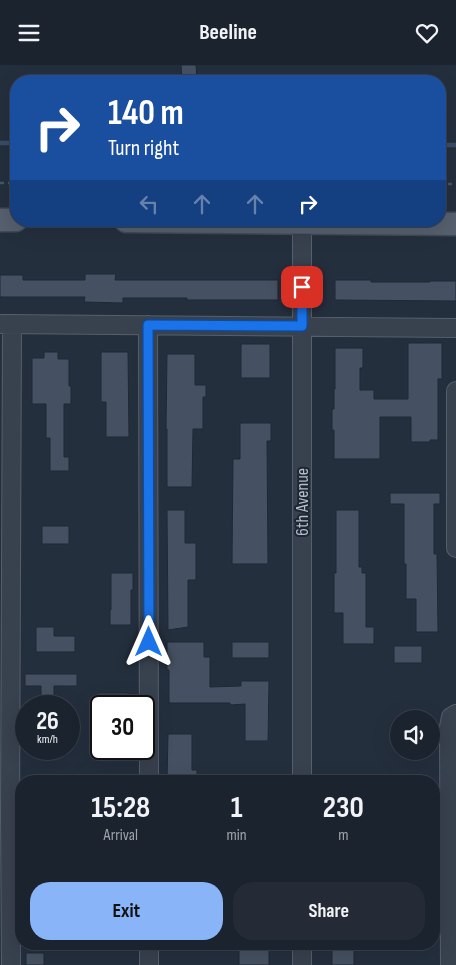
<!DOCTYPE html>
<html lang="en">
<head>
<meta charset="utf-8">
<style>
  body { margin:0; font-family:"Sofia Sans Condensed",sans-serif; background:#242b36; color:#f1f3f6; height:100vh; display:flex; flex-direction:column; font-size:19px; white-space:nowrap }
  * { box-sizing:border-box; margin:0 }
  p { font-size:16px; color:#a0a4aa }
  .icon { flex:none; width:28px; height:28px; fill:none; stroke:currentColor; stroke-width:2; stroke-linecap:round; stroke-linejoin:round }
  .map { position:relative; flex:1; overflow:hidden }
  .drawer { position:absolute; left:15px; top:710px; width:425px; height:175px; display:flex; flex-direction:column; background:#1b232e; border-radius:20px; box-shadow:0 5px 20px #0002,0 0 0 1px #39404a }
  .drawer>* { flex:none }
  .banner { position:absolute; left:10px; top:10px; width:436px; height:152px; border-radius:20px; box-shadow:0 5px 20px #0002,0 0 0 1px #39404a; background:#1a4fa0; color:#fff; overflow:hidden }
  .buttons { position:absolute; left:390px; top:645px; display:grid; gap:10px }
  .buttons a { display:grid; place-items:center; width:50px; height:50px; border-radius:50%; background:#1b232e; box-shadow:0 5px 20px #0002,0 0 0 1px #39404a; font-size:25px }
  .speed { position:absolute; left:15px; top:630px; display:flex; gap:10px; font-size:25px; font-weight:700; text-align:center }
  .speed>* { display:grid; place-content:center; width:65px; height:65px; border-radius:50%; background:#1b232e; box-shadow:0 5px 20px #0002,0 0 0 1px #39404a; line-height:1 }
  .speed small { font-size:12px; font-weight:400 }
  .speed .limit { border:2px solid #111; border-radius:8px; background:#fff; color:#111 }
  .pin { position:absolute; display:grid; place-items:center; width:42px; height:42px; color:#fff; margin:-21px; border-radius:10px; box-shadow:0 2px 8px #0006 }
  .me { position:absolute; width:55px; margin:-28px; rotate:0deg; stroke-linejoin:round; filter:drop-shadow(0 0 4px #0008) }
  .turn { display:flex; align-items:center; gap:18px; height:105px; padding:0 15px; font-size:22px }
  .turn .icon { width:65px; height:65px; stroke-width:2.5 }
  .turn b { display:block; font-size:35px; line-height:42px }
  .lanes { display:flex; align-items:center; height:48px; padding:0 15px; background:#0003; justify-content:center; gap:25px; direction:ltr }
  .lanes .off { opacity:.35 }
  .eta { display:flex; justify-content:space-evenly; align-items:center; height:85px; text-align:center }
  .eta b { font-size:30px; font-weight:700; line-height:35px }
  .button { display:flex; gap:10px; margin-top:auto; padding:10px 15px }
  .button a { flex:1; height:58px; border-radius:20px; background:#8ab4f8; color:#111; font-size:20px; font-weight:700; line-height:58px; text-align:center }
  .button a+a { background:#242b36; color:#f1f3f6 }
  header { display:flex; justify-content:space-between; align-items:center; height:65px; padding:0 15px; background:#1b232e; font-size:22px; font-weight:700 }
  .map>svg:first-child { display:block }
  .lines { fill:none; stroke-linecap:round; stroke-linejoin:round }
  .stream { stroke:#394c67; stroke-width:4.5 }
  .building { fill:#455162; stroke:#1f2835 }
  .minor-casing { stroke:#565f6c; stroke-width:20 }
  .major-casing { stroke:#414a57; stroke-width:25 }
  .path { stroke:#44595c; stroke-width:2.5; stroke-dasharray:4 4; stroke-linecap:butt }
  .minor { stroke:#38414e; stroke-width:18 }
  .major { stroke:#56606e; stroke-width:22 }
  .route-casing { stroke:#114b97; stroke-width:12 }
  .route { stroke:#1a73e8; stroke-width:9 }
  .labels { text-anchor:middle; dominant-baseline:central; stroke-width:4; stroke-linejoin:round; paint-order:stroke }
  .street-label { font-size:18px; fill:#b4bcc9; stroke:#1d2633 }
</style>
</head>
<body>
<header><svg class="icon" aria-label="menu" viewBox="0 0 24 24"><path d="M4 6h16M4 12h16M4 18h16"/></svg>Beeline<svg class="icon" aria-label="heart" viewBox="0 0 24 24"><path d="M12 20l-8-8c-3-5 5-10 8-4 3-6 11-1 8 4z"/></svg></header>
<div class="map">
<svg width="456" height="900" viewBox="0 0 456 900">
  <rect width="100%" height="100%" fill="#242f3e"/>
  <g class="lines">
    <path class="stream" d="M0,78H16
      M440,80H456"/>
  </g>
  <path class="building" d="M181,0H196L197,14H182Z
    M85,209H116L115,215H278V235H187V233H123V238L84,237L85,232H0V210H23V215H85Z
    M335,215H371V217H430V216H456V236L335,235Z
    M408,278H442V314H438V375H430V377H411V352H380V394H334V365H332V344H334V324H335V283H363V303H360V325H374V334H408Z
    M241,279H270V313H241Z
    M44,287H58V294H69V321H71V339H64V392H69V406H50V373H46V339H32V293H44Z
    M101,287H128L129,372H106V337H101Z
    M167,289H195V320H206V332H203V364H193L192,422H167V364H166Z
    M240,358H271V376H267L268,499H232L233,394H240Z
    M390,428H440V439H434V489H437L438,567H416V534H406V499H404V439H390Z
    M167,445H185V478H196V515H188V562L168,565Z
    M336,445H359V502H362V508H366V562H374V579H343V548H334V508H336Z
    M42,461H69V479H42Z
    M111,508H133V525H131V560H110V545H111Z
    M36,562H54V571H75V587H36Z
    M167,577H204V592H210V622L241,621V616H269L268,676H245V639L230,640V638H169V605H167Z
    M232,577H269V593H232Z
    M394,581H422V598H394Z
    M25,609H77V621H54V641H41V621H25Z
    M98,628H128V641H98Z
    M168,669H192V705H197V716H167Z
    M239,879H269V900H239Z
    M332,885H354V900H332Z
    M26,888H44V900H26Z"/>
  <g class="lines">
    <g class="minor-casing">
      <path id="minor" d="M302,158V716
        M2,259L456,263
        M148,260L149,716
        M456,326V483
        M149,879V900
        M302,879V900
        M11,900L10,752L12,259
        M450,900L449,662L451,652L456,649"/>
    </g>
    <g class="major-casing">
      <path id="major" d="M0,155H16
        M126,156L456,159"/>
    </g>
    <path class="path" d="M0,118H16
      M440,119H456"/>
    <use href="#minor" class="minor"/>
    <use href="#major" class="major"/>
  </g>
  <g class="lines">
    <g class="route-casing">
      <path id="route" d="M149,577L148,260L302,261V222"/>
    </g>
    <use href="#route" class="route"/>
  </g>
  <g class="labels">
    <g class="street-label">
      <text transform="translate(302 437) rotate(-90)">6th Avenue</text>
    </g>
  </g>
</svg>
<div class="buttons">
<a><svg class="icon" aria-label="sound" viewBox="0 0 24 24"><path d="M4 9h4l5-4v14l-5-4H4zM17 9q2 3 0 6"/></svg></a>
</div>
<div class="speed"><div>26<small>km/h</small></div><div class="limit">30</div></div>
<div class="pin" style="left:302px;top:222px;background:#d93025"><svg class="icon" aria-label="arrive" viewBox="0 0 24 24"><path d="M6 21V4h12l-3 4 3 4H6"/></svg></div>
<svg class="me" style="left:149px;top:577px" viewBox="-20 -20 40 40"><path d="M0-17L14 15 0 8-14 15z" fill="#1a73e8" stroke="#fff" stroke-width="4"/></svg>
<div class="banner">
<div class="turn"><svg class="icon" aria-label="right" viewBox="0 0 24 24"><path d="M7 20v-9h11M14 6l5 5-5 5"/></svg><div><b>140 m</b>Turn right</div></div>
<div class="lanes"><svg class="icon off" aria-label="left" viewBox="0 0 24 24"><path d="M17 20v-9H6M10 6l-5 5 5 5"/></svg><svg class="icon off" aria-label="ahead" viewBox="0 0 24 24"><path d="M12 20V5M6 11l6-6 6 6"/></svg><svg class="icon off" aria-label="ahead" viewBox="0 0 24 24"><path d="M12 20V5M6 11l6-6 6 6"/></svg><svg class="icon" aria-label="right" viewBox="0 0 24 24"><path d="M7 20v-9h11M14 6l5 5-5 5"/></svg></div>
</div>
<section class="drawer">
<div class="eta">
<div><b>15:28</b><p>Arrival</p></div>
<div><b>1</b><p>min</p></div>
<div><b>230</b><p>m</p></div>
</div>
<div class="button"><a>Exit</a><a>Share</a></div>
</section>
</div>
</body>
</html>
